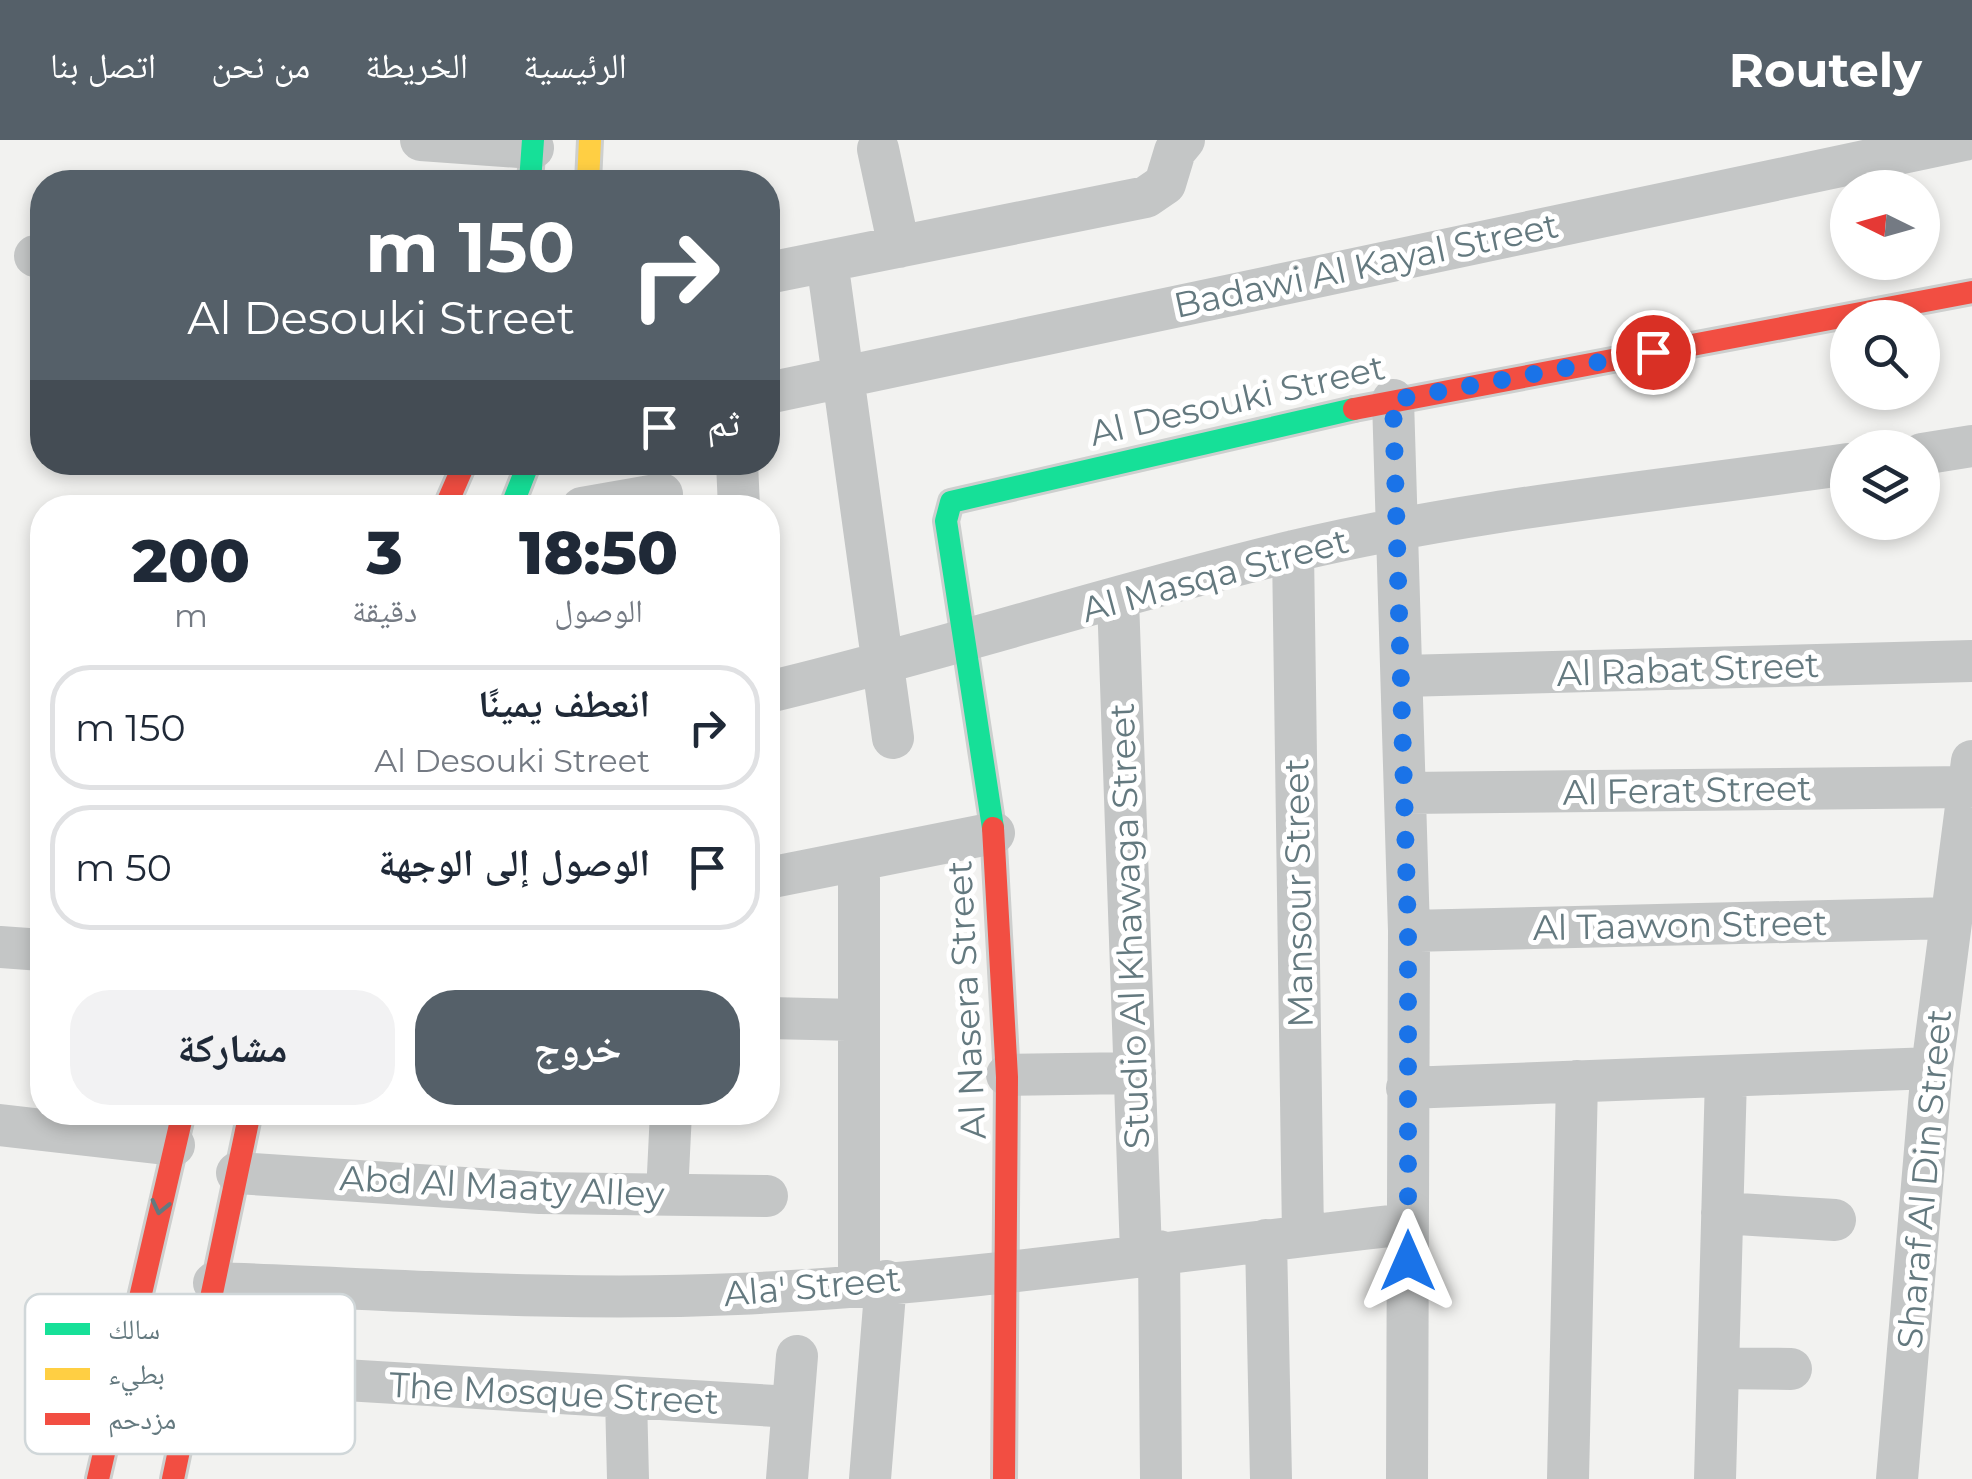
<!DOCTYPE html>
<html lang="ar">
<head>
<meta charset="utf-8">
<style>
  body { margin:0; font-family:Montserrat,"Noto Naskh Arabic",sans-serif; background:#f2f2f3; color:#1f2937; direction:rtl; height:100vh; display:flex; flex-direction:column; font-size:38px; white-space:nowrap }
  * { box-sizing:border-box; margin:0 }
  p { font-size:32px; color:#747a83 }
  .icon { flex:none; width:55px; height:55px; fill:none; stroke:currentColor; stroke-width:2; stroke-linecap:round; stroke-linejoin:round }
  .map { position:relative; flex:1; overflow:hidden; direction:ltr }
  .details { position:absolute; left:30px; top:355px; width:750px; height:630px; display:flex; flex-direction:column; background:#fff; border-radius:40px; box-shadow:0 5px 15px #0003; direction:rtl }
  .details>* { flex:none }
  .banner { position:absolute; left:30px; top:30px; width:750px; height:305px; border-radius:40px; box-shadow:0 5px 15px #0003; direction:rtl; background:#556069; color:#fff; overflow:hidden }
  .needle { width:65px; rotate:275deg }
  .fabs { position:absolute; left:1830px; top:30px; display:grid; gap:20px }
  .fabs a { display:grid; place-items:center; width:110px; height:110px; border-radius:50%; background:#fff; box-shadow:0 5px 15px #0003; font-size:50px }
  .pin { position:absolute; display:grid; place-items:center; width:85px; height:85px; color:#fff; margin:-42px; border:5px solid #fff; border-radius:50%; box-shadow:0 2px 10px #0007 }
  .me { position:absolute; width:110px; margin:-55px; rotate:0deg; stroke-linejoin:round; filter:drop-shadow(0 0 8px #0008) }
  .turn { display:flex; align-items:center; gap:35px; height:210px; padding:0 40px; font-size:45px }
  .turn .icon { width:130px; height:130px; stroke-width:2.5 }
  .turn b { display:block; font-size:70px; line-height:85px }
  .then { display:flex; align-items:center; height:95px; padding:0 40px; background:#0003; gap:20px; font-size:38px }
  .eta { display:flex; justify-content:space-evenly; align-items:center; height:170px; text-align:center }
  .eta b { font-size:60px; font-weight:800; line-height:70px }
  .cta { display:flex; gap:20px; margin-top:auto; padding:20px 40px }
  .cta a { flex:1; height:115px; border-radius:40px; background:#556069; color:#fff; font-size:40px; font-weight:800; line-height:115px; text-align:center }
  .cta a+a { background:#f2f2f3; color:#1f2937 }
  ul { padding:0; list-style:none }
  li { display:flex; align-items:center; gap:30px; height:125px; margin:0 20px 15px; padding:0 20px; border:5px solid #e0e1e3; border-radius:40px }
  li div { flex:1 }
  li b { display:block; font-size:38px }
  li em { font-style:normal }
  header { display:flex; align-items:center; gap:60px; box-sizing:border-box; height:140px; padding:0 50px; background:#556069; color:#fff }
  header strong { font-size:48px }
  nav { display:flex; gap:55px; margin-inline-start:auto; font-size:35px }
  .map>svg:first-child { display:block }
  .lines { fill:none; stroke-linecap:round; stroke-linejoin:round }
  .fast-casing { stroke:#cdcfce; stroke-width:28 }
  .slow-casing { stroke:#cdcfce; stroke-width:28 }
  .jam-casing { stroke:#cdcfce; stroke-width:28 }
  .street { stroke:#c4c6c6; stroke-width:42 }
  .fast { stroke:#16e098; stroke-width:22 }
  .slow { stroke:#ffcf43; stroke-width:22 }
  .jam { stroke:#f24e42; stroke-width:22 }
  .oneway { stroke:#64797f }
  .route { stroke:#1a73e8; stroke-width:18; stroke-dasharray:0 32.4 }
  .labels { text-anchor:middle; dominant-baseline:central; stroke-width:10; stroke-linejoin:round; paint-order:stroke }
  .street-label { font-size:35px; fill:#64797f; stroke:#fff }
  .key { fill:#fff; stroke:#d0d7d9; stroke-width:2.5 }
  .key-label { font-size:28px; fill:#64797f }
</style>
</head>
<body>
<header>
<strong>Routely</strong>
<nav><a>الرئيسية</a><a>الخريطة</a><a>من نحن</a><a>اتصل بنا</a></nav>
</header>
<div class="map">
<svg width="1972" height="1339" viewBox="0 0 1972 1339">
  <rect width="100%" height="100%" fill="#f2f2f0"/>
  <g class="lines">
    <g class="fast-casing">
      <path id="fast" d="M530,42L533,0
        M511,368L529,322
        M993,688L946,381L951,362L1354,269"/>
    </g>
    <g class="slow-casing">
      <path id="slow" d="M588,42L590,0"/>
    </g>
    <g class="jam-casing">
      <path id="jam" d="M1354,269L1972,152
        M445,368L465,322
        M993,688L1007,937L1004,1339
        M98,1339L183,972
        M173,1339L250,972"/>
    </g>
    <path class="street" d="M421,0L533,8
      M878,9L899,107
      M35,116H42
      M827,121L893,598
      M768,133L1146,57L1165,44L1175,11L1184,0
      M768,253L1964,0
      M1393,260L1409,791L1407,1339
      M1922,314L1972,306
      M737,322L739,368
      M582,368L662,354
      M1293,411L1303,1096
      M1118,459L1141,1113
      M1403,536L1972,521
      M768,552C944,510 1117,453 1294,411C1475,368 1663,351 1848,324
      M1406,653L1968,647
      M768,738L994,693
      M1409,791L1951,778
      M0,807L42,810
      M768,878L857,880
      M1007,935L1135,933
      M1407,948L1932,928
      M0,985L174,1005
      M237,1033L540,1053L767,1056
      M667,1054L671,972
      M1722,1073L1835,1080
      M1266,1100L1271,1339
      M1159,1111L1161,1339
      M214,1143C388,1149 563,1162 737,1154C961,1144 1185,1109 1407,1084
      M859,1146V720
      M1718,1228L1791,1229
      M196,1231L792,1267
      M626,1257L628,1339
      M787,1339L797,1216
      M870,1339L886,1141
      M1568,1339L1577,941
      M1715,1339L1726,937
      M1897,1339L1932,928L1972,621"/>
    <use href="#fast" class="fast"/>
    <use href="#slow" class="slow"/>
    <use href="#jam" class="jam"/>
  </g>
  <defs><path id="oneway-chevron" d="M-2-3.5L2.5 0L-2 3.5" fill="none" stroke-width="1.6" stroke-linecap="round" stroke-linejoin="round" transform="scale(2.5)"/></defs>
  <use class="oneway" href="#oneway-chevron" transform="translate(160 1067) rotate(103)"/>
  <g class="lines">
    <path class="route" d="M1408,1121V791L1393,260L1653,212"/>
  </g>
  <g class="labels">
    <g class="street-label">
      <text transform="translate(1366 125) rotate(-12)">Badawi Al Kayal Street</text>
      <text transform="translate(1237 260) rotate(-13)">Al Desouki Street</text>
      <text transform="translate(1215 435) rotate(-15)">Al Masqa Street</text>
      <text transform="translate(1688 529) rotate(-2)">Al Rabat Street</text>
      <text transform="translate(1687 650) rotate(-1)">Al Ferat Street</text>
      <text transform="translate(1298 753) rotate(-91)">Mansour Street</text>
      <text transform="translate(1680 785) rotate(-1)">Al Taawon Street</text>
      <text transform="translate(1129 786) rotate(-92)">Studio Al Khawaga Street</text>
      <text transform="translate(966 860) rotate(-93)">Al Nasera Street</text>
      <text transform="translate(1924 1039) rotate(-85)">Sharaf Al Din Street</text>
      <text transform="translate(502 1046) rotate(3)">Abd Al Maaty Alley</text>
      <text transform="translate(812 1146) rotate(-5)">Ala' Street</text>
      <text transform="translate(554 1253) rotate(3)">The Mosque Street</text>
    </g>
  </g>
  <rect x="25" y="1154" width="330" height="160" rx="15" class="key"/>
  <rect x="45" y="1183" width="45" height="12" fill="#16e098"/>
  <rect x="45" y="1228" width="45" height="12" fill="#ffcf43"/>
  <rect x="45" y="1273" width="45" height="12" fill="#f24e42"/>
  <g class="key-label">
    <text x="108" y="1199">سالك</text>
    <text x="108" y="1244">بطيء</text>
    <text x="108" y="1289">مزدحم</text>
  </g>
</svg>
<div class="fabs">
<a><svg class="needle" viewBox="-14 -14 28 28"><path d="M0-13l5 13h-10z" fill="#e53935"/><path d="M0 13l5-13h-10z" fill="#747a83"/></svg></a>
<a><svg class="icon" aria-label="search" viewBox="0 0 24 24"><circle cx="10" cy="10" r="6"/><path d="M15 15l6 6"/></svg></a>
<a><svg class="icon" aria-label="layers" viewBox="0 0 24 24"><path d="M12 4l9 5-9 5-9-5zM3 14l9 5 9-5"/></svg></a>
</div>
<div class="pin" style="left:1653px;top:212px;background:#d93025"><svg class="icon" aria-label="arrive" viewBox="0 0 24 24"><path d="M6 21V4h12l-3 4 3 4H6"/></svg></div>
<svg class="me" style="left:1408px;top:1121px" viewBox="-20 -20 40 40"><path d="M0-17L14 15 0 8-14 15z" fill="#1a73e8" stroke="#fff" stroke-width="4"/></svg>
<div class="banner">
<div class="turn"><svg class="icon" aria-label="right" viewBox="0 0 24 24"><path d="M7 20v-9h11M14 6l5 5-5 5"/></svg><div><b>150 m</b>Al Desouki Street</div></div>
<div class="then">ثم<svg class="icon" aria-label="arrive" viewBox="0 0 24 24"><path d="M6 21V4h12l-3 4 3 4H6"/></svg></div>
</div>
<section class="details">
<div class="eta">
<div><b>18:50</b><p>الوصول</p></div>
<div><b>3</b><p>دقيقة</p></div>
<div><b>200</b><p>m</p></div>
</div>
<ul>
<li><svg class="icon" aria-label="right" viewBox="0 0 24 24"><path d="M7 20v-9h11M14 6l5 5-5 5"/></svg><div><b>انعطف يمينًا</b><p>Al Desouki Street</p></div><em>150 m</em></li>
<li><svg class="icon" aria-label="arrive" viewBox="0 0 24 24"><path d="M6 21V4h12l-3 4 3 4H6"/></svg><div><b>الوصول إلى الوجهة</b></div><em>50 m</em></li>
</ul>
<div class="cta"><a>خروج</a><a>مشاركة</a></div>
</section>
</div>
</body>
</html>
